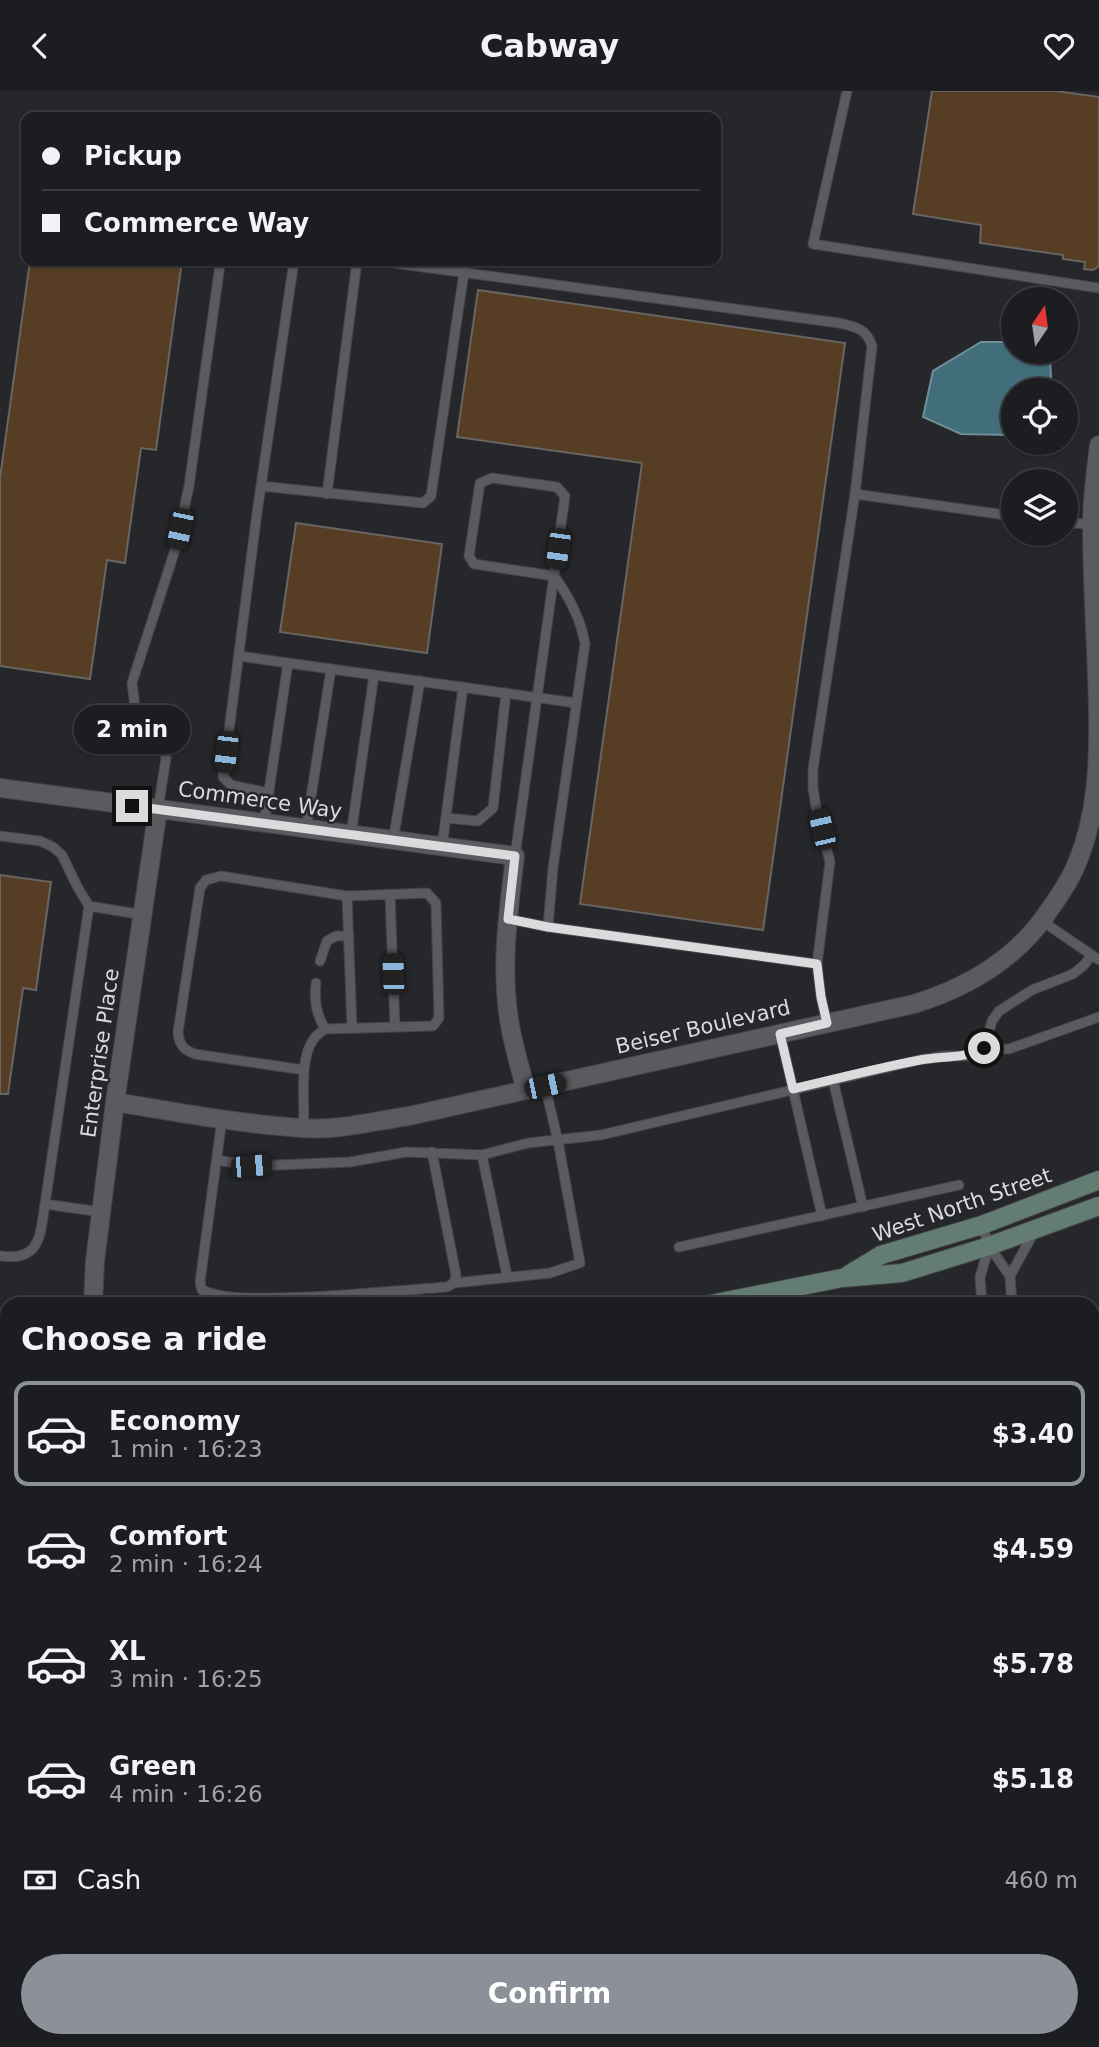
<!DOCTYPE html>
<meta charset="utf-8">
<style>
body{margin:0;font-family:"DejaVu Sans",sans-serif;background:#252629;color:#f1f3f6;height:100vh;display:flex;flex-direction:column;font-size:26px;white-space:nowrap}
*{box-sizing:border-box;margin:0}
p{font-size:23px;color:#a0a2a5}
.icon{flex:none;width:38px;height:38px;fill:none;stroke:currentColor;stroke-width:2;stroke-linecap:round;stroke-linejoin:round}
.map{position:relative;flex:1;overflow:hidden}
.details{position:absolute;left:0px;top:1206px;width:1099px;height:751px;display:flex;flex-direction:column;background:#1c1d20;border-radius:21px 21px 0 0;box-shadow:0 2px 5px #0004,0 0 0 2px #3a3b3e}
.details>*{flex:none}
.guide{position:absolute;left:21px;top:21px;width:700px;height:154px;border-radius:14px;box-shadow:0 2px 5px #0004,0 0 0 2px #3a3b3e;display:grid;align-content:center;height:154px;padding:0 21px;background:#1c1d20}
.needle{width:46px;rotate:13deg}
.controls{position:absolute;left:1001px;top:196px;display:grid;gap:14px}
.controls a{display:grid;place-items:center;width:77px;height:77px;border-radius:50%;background:#1c1d20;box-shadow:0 2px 5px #0004,0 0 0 2px #3a3b3e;font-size:35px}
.end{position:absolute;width:32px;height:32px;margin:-16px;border:9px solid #dadbdd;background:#111;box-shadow:0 0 0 4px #111}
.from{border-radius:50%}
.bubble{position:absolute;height:49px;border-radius:24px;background:#1c1d20;box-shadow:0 2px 5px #0004,0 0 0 2px #3a3b3e;font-size:23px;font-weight:700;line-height:49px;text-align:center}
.car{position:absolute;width:21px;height:42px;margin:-21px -10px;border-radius:9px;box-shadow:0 0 5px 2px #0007;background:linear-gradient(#222 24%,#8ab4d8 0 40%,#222 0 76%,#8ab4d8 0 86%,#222 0)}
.guide b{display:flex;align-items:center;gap:24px;height:66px;font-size:26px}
.guide b+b{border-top:2px solid #3a3b3e}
.guide i{width:18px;height:18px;background:#f1f3f6}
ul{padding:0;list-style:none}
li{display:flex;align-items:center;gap:21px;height:105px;margin:0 14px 10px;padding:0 7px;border:4px solid transparent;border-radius:14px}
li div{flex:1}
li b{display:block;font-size:26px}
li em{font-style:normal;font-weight:700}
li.active{border-color:#8c9099}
li>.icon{width:63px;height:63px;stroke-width:1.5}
h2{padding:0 21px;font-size:32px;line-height:84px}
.pay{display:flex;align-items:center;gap:18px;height:77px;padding:0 21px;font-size:26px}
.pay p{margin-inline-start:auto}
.primary-button{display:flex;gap:14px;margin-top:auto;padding:14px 21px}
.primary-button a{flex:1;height:80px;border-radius:42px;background:#8c9099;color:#fff;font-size:28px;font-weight:700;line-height:80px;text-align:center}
header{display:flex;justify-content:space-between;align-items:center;height:91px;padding:0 21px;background:#1c1d20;font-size:32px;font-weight:700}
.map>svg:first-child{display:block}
.water{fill:#416e7a;stroke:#6f8f98;stroke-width:2}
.building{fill:#573d24;stroke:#686562;stroke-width:2}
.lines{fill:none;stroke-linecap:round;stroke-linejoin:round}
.service-casing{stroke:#444548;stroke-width:11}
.minor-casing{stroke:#444548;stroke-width:20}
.secondary-casing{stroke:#444548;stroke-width:20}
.path{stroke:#6a6b6f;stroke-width:2.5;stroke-dasharray:5 3.5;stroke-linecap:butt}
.service{stroke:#5a5b5f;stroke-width:9}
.minor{stroke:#5a5b5f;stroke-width:18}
.secondary{stroke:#637d73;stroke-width:18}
.route{stroke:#dadbdd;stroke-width:9}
.labels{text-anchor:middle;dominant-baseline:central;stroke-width:5;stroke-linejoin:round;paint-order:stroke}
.street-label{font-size:21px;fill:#dadbdd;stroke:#26272b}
</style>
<header><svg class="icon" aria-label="back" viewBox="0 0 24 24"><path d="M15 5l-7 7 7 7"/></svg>Cabway<svg class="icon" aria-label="heart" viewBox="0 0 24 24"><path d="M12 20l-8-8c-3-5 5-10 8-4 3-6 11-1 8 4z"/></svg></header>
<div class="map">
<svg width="1099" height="1956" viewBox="0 0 1099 1956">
<rect width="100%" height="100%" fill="#26272b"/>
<path class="water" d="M981,251h32v10h33l4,2 1,25 -3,11h-35v43l-3,2 -49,-1 -38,-17 10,-46z"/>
<g class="building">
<path d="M932,0h124l43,6v169l-6,4 -9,-1 1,-7 -22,-3v-4l-83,-12 1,-18 -68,-11z"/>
<path d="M30,170h152l-26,189 -15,-2 -16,115 -18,-3 -17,119 -90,-13v-188z"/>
<path d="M478,199l367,53 -82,587 -183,-26 62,-441 -185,-26z"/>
<path d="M296,432l146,21 -15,109 -147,-21z"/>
<path d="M0,784l51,7 -15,108 -13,-2 -15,106h-8z"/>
</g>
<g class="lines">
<defs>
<g id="service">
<path d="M847,0l-34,153 286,44"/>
<path d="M378,170l461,62c17,4 28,6 33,23l-17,148 -42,275v19l3,19 14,55 -13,102 -269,-37 5,-59 32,-224c-4,-24 -17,-49 -31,-68l-80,-12 -5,-8 11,-73 12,-5 65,9 8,9c-17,120 -34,240 -50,360"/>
<path d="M261,395l162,17 8,-7 33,-224"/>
<path d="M327,403l30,-233"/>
<path d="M855,403l158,22"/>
<path d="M1066,432l26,1"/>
<path d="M239,565l49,7"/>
<path d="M269,702l-38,-8 -8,-8 34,-264 37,-252"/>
<path d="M158,718l8,-51 -2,-9 -3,-8 -21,-23 -5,-11 -3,-24 43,-133 14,-64 31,-221 5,-4"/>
<path d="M446,727l32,3 15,-13 13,-115"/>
<path d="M264,733l24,-161 288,40"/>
<path d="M306,738l25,-160"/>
<path d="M351,744l23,-160"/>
<path d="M0,745l40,5 13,6 9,8 16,33 11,18"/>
<path d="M393,750l27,-160"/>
<path d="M442,756l21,-160"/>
<path d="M390,804l5,132"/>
<path d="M347,805l5,132"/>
<path d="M508,828l40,8"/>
<path d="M1042,830l57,39"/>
<path d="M320,870l7,-20 9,-5h13"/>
<path d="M817,873l4,33 6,26"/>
<path d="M316,892c-2,18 0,30 9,46"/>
<path d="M780,942l42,183"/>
<path d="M984,957l8,-27 7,-10 33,-21 41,-16 11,-9 8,-10"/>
<path d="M833,989l30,127"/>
<path d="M222,1028l-22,163 2,8c21,9 47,8 70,8 58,0 117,-7 175,-11l7,-4 2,-8 -24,-123"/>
<path d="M303,1037c3,-25 -5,-66 10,-88 2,-4 8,-8 12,-11l108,-3 6,-8 -3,-115 -9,-10 -80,3 -126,-20 -15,4 -6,8 -22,144c1,12 5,18 17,22l109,16"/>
<path d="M482,1064l25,121"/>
<path d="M217,1069l34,6 99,-4 56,-10 76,3 46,-12 73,-8 318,-75 25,-4h24l16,-8 25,1 90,-32"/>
<path d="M101,1121l-56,-8 44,-298 55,9"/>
<path d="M982,1134l7,21 21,30 2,28"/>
<path d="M679,1156l280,-62"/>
<path d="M0,1165c41,6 40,-21 45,-52"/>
<path d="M1010,1185l24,-44"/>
<path d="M454,1192l96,-10 30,-10 -22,-122 -13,-55"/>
<path d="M982,1213l-2,-27 9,-30"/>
<path d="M0,1344l7,95"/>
<path d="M1092,1489l7,37"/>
<path d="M1092,1644h7"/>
<path d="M43,1950l1,6"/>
<path d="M132,1950v6"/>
</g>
<g id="minor">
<path d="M0,697l515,68c-6,52 -14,104 -7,156 3,27 11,52 18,78"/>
<path d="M115,1011c62,10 125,22 187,26 35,3 72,-7 107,-12l505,-112c55,-17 104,-46 136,-95 10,-14 21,-30 27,-46 20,-47 22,-102 21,-152 -1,-62 -6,-124 -6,-186 0,-27 4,-54 7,-80"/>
<path d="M93,1213l2,-43 20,-159 43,-293"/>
</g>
<g id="secondary">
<path d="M848,1184l33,-20 101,-30 117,-45"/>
<path d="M711,1213l131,-26 60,-5 87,-27 110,-40"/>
<path d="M0,1273h7"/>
</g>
</defs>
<use href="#service" class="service-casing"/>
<use href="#minor" class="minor-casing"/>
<use href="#secondary" class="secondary-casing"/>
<path class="path" d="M0,1294h7"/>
<use href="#service" class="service"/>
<use href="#minor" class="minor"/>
<use href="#secondary" class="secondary"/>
</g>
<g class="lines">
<path class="route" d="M132,715l383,50 -7,63 40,8 269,37 4,33 6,26 -47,11 13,55c42,-10 85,-21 127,-29 23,-4 44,-1 64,-12"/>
</g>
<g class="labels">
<g class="street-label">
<text transform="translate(260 709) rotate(8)">Commerce Way</text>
<text transform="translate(703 936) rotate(-13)">Beiser Boulevard</text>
<text transform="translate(100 962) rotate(-82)">Enterprise Place</text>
<text transform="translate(962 1114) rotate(-19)">West North Street</text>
</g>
</g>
</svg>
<div class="controls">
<a><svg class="needle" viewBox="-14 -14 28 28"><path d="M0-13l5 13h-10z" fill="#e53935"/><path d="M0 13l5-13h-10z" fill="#a0a2a5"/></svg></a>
<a><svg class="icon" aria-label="locate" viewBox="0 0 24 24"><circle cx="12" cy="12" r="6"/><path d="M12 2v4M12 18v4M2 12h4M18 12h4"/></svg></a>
<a><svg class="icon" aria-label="layers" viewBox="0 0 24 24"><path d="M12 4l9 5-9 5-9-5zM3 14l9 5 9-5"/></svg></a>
</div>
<i class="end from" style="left:984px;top:957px"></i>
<i class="end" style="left:132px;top:715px"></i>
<div class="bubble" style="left:74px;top:614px;width:116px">2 min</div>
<i class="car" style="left:180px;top:438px;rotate:192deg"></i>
<i class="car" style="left:558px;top:458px;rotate:188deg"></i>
<i class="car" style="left:226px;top:661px;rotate:187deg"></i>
<i class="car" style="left:822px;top:738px;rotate:347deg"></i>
<i class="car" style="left:393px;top:883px;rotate:358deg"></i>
<i class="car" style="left:545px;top:995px;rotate:78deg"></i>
<i class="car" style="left:251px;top:1075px;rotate:85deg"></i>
<div class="guide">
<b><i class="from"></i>Pickup</b>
<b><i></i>Commerce Way</b>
</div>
<section class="details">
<h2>Choose a ride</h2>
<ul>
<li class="active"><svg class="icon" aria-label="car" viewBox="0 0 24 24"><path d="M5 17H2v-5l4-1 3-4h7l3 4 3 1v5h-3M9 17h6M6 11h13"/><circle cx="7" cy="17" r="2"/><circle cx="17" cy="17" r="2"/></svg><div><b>Economy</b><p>1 min · 16:23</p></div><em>$3.40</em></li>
<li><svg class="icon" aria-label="car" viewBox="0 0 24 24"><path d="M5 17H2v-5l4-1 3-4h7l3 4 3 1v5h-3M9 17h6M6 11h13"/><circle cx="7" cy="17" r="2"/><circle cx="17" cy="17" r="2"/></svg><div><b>Comfort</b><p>2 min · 16:24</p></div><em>$4.59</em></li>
<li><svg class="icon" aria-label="car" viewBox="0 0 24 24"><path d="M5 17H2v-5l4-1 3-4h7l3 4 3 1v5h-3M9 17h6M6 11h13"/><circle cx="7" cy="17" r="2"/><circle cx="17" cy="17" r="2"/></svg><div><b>XL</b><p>3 min · 16:25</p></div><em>$5.78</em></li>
<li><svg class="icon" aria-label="car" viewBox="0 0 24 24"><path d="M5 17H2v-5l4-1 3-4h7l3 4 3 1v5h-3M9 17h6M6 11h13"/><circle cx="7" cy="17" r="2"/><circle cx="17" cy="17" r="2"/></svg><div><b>Green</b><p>4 min · 16:26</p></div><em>$5.18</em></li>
</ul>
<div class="pay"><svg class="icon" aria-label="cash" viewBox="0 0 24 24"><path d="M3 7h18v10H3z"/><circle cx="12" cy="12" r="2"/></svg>Cash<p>460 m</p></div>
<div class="primary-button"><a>Confirm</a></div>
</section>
</div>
